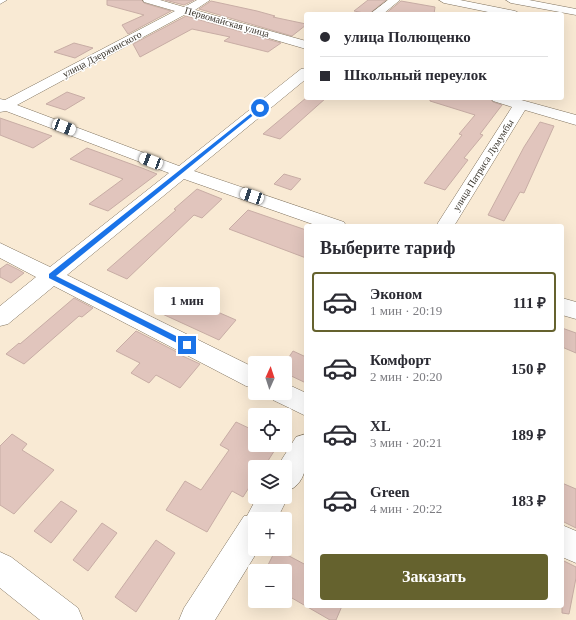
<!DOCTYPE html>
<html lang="ru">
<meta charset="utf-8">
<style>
body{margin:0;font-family:"Times New Roman",serif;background:#f2f2f3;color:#2b2b33;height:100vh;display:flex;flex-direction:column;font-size:15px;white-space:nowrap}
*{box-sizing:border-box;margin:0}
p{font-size:13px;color:#7c7c81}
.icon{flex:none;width:22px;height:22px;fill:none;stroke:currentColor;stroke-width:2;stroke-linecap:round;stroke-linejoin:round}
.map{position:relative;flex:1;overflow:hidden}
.drawer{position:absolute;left:304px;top:224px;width:260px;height:384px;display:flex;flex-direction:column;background:#fff;border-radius:4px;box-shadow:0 4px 16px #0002}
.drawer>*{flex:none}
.banner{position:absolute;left:304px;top:12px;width:260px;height:88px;border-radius:4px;box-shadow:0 4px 16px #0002;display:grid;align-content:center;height:88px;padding:0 16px;background:#fff}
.needle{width:26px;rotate:3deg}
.controls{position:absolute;left:248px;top:356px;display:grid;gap:8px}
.controls a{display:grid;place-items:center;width:44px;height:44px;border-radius:4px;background:#fff;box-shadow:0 4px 16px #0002;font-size:20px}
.end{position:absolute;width:18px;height:18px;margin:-9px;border:5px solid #1a73e8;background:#fff;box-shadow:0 0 0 2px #fff}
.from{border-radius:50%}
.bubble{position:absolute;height:28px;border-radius:4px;background:#fff;box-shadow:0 4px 16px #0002;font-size:13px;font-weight:800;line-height:28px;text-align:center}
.car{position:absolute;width:12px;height:24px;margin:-12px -6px;border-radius:5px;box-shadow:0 0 3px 1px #0007;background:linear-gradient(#fff 24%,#345 0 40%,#fff 0 76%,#345 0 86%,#fff 0)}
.banner b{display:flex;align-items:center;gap:14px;height:38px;font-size:15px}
.banner b+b{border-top:1px solid #e1e1e2}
.banner i{width:10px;height:10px;background:#2b2b33}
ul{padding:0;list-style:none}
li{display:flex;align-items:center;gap:12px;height:60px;margin:0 8px 6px;padding:0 8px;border:2px solid transparent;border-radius:4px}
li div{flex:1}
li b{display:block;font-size:15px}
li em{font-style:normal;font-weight:800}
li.selected{border-color:#65622e}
li>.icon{width:36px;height:36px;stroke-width:1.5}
h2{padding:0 16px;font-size:18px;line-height:48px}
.button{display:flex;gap:8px;margin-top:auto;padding:8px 16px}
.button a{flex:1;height:46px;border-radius:4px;background:#65622e;color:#fff;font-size:16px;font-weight:800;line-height:46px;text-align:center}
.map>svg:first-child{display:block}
.building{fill:#e1c5bd;stroke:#c8ada5}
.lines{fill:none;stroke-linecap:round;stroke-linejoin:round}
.minor-casing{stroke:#80735f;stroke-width:1}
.major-casing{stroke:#80735f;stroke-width:1}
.minor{fill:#fff;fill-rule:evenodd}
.major{fill:#fff;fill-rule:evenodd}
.route{fill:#1a73e8}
.labels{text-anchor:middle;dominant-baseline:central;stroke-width:3;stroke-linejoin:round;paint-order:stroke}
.far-street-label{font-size:10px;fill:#363128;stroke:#fff}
</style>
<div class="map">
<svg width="576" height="620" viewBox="0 0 576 620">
<rect width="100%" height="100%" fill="#f9ead4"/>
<g class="building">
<path d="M107,0h35l2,3 27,8 -43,23 -6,-9 22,-10 -37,-10z"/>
<path d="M165,0h29l-10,5z"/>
<path d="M368,0h18l-17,14 -15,-3z"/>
<path d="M211,1l46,10 18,5 -2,1 33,7v1l-14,11 -93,-27z"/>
<path d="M401,1l34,6 -1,7h-49z"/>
<path d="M186,16l95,27 -13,9 -44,-11 6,-4 -38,-8 -52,28 -7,-13z"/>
<path d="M74,43l19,5 -18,10 -21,-6z"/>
<path d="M67,92l18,6 -20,12 -19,-6z"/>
<path d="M306,98h20l-46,41 -17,-5z"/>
<path d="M430,98h60l3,4 9,3 -22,29 3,1 -19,23 4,2 -23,30 -21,-7 38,-48 -3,-1 16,-19 -45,-14z"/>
<path d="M0,118l52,18 -19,12 -33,-13z"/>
<path d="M540,122l14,4 -30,67 -4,-1 -16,29 -16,-6 36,-68z"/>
<path d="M87,148l55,20 15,6 -49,37 -19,-7 34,-25 -53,-20z"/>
<path d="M284,174l17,5 -10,11 -17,-6z"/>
<path d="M197,189l25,10 -20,19 -8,-3 -67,64 -20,-9 69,-60 -2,-1z"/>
<path d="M248,210l58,20v28l-77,-29z"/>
<path d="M7,264l12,6 5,3 -13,10 -11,-6v-8z"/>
<path d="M175,294l21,10 1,-1 39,17 -17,20 -61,-28z"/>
<path d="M74,298l19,10 -11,9 -3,-1 -55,48 -18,-10 13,-11 1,1z"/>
<path d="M562,328l14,5v20l-14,-6z"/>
<path d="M136,331l41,21 -1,1 24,11 -20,24 -24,-13 -7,8 -18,-10 9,-10 -24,-12z"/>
<path d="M293,351l13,6v26l-21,-10v-10z"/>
<path d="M236,422l19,9v14h23l-14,22h-9v11l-12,19 -11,-6 -25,41 -41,-22 19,-29 16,9 28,-40 -9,-5z"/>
<path d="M12,434l15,10 -5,6 32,20 -40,44 -14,-9v-59z"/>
<path d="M562,483l14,6v39l-14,-7z"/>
<path d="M61,501l16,10 -26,32 -17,-12z"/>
<path d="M102,523l15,10 -29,38 -15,-11z"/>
<path d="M156,540l19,13 -39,59 -21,-15z"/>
<path d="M276,549l30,16v41h36l-6,14h-6l-45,-26v-23h-20z"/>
<path d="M562,560l14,7v11l-7,36 -7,-1z"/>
</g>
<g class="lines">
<defs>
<g id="minor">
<path d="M0,0h7l-7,4z"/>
<path d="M143,0h17l24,7 13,-7h13l-15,10 111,31v8l-120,-35 -169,91 162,61 122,-97 5,-1v11l-112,92 150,51 2,4h-28l-134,-47 -117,96 188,93v21l-9,-3 -192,-100 -46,38 -8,2v-20l36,-29 -36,-19v-15l50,24 119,-94 -163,-62 -6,1v-13l5,1 170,-89 -31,-9z"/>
<path d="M388,0h12l-17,14h-13z"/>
<path d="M491,98h23l62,17v10l-51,-15 -71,116h-18l76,-119 -19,-6z"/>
<path d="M562,298l14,4v17l-14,-4z"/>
<path d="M285,383l21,10v23l-33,-16 -4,-7h16z"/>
<path d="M306,434c0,22 5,48 -20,58l2,5 -11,22h-22v30h4l-44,71h-36l5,-12 60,-92h3l10,-19h28v-30h-8l19,-30z"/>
<path d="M562,525l14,6v32l-14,-6z"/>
<path d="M0,552l11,5 67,51 5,12h-43l-40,-32z"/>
</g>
<g id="major">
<path d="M439,0h21l55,11 6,3h-23l-54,-11z"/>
<path d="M506,0h23l47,9v6l-65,-12z"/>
</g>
</defs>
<use href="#minor" class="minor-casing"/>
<use href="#major" class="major-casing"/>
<use href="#minor" class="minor"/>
<use href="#major" class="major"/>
</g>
<path class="route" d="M259,107l3,1 -206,168 134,67v4h-5l-136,-69v-4z"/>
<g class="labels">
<g class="far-street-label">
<text transform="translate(227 22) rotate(16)">Первомайская улица</text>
<text transform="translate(102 54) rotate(-28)">улица Дзержинского</text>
<text transform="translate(483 165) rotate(-58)">улица Патриса Лумумбы</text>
</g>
</g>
</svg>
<div class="controls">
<a><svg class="needle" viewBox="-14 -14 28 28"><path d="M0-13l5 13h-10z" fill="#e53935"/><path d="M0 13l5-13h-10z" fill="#7c7c81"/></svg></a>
<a><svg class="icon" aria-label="locate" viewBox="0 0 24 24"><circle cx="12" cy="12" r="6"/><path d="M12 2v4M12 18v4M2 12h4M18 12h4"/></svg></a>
<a><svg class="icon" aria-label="layers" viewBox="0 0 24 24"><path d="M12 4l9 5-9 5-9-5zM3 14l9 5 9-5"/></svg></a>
<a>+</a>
<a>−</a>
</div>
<i class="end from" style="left:260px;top:108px"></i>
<i class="end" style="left:187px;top:345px"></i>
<div class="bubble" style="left:154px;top:287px;width:66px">1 мин</div>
<i class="car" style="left:64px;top:127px;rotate:111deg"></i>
<i class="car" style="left:151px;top:161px;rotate:291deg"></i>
<i class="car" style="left:252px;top:196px;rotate:289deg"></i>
<div class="banner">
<b><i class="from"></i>улица Полющенко</b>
<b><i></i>Школьный переулок</b>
</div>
<section class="drawer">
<h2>Выберите тариф</h2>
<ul>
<li class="selected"><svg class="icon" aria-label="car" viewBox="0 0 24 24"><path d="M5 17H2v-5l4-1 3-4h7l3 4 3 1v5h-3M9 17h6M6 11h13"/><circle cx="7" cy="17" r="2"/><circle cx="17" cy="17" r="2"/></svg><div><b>Эконом</b><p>1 мин · 20:19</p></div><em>111 ₽</em></li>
<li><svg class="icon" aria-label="car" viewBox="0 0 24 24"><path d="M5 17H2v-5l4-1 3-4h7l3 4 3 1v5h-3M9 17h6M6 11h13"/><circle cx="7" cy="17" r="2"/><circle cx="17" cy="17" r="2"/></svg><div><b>Комфорт</b><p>2 мин · 20:20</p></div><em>150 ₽</em></li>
<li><svg class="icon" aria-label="car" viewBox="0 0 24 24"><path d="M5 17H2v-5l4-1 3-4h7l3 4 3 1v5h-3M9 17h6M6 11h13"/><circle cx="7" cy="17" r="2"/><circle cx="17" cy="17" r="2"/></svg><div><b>XL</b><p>3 мин · 20:21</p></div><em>189 ₽</em></li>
<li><svg class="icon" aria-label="car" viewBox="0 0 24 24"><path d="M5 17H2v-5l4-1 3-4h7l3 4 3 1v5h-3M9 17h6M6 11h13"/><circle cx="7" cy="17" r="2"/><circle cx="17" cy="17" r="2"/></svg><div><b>Green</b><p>4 мин · 20:22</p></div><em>183 ₽</em></li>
</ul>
<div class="button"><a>Заказать</a></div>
</section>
</div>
